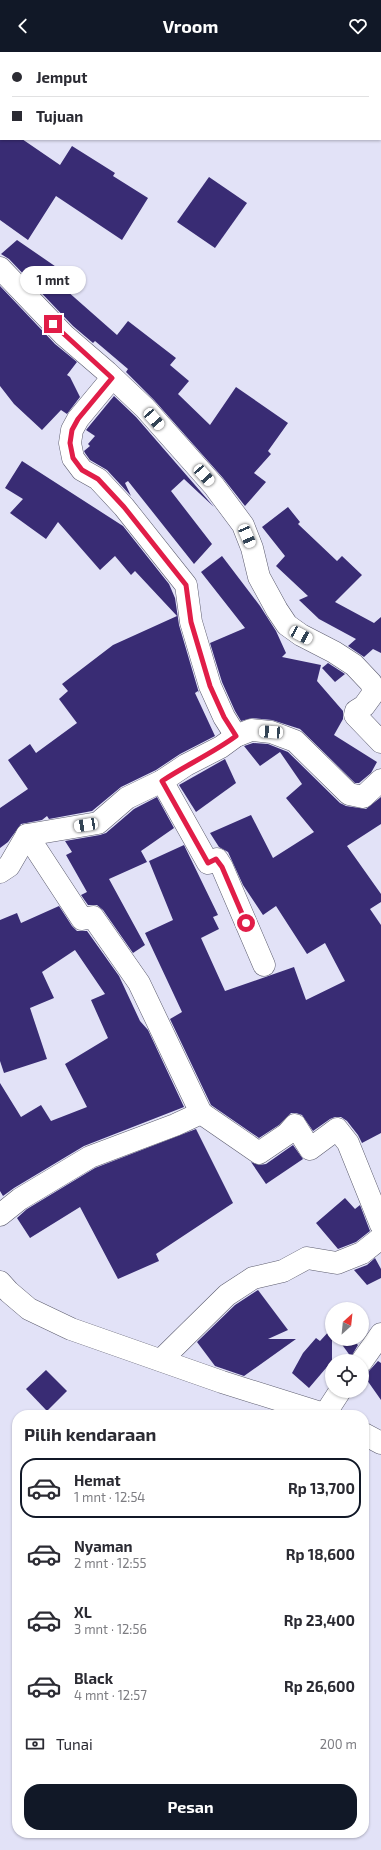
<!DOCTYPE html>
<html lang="id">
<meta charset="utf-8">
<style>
body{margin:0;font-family:"Exo 2",sans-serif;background:#f2f2f3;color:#2b2b33;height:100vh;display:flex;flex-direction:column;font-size:15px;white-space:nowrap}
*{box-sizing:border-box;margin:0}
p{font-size:13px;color:#7c7c81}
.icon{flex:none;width:22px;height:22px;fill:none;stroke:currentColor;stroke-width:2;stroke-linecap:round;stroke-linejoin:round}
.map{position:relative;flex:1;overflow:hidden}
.details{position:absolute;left:12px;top:1358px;width:357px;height:428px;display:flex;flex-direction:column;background:#fff;border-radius:16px;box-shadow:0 1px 3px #0004}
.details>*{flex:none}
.top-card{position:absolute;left:0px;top:0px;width:381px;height:88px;box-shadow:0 1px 3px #0004;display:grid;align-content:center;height:88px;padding:0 12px;background:#fff}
.needle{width:26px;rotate:27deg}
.tools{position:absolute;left:325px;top:1250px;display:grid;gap:8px}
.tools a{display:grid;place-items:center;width:44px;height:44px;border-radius:50%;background:#fff;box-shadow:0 1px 3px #0004;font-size:20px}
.end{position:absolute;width:18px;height:18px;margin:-9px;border:5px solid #e11d48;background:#fff;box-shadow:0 0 0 2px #fff}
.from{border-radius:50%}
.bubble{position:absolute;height:28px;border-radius:14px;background:#fff;box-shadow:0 1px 3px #0004;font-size:13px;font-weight:700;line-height:28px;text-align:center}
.car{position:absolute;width:12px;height:24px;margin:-12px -6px;border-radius:5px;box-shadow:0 0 3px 1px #0007;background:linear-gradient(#fff 24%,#345 0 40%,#fff 0 76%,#345 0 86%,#fff 0)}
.top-card b{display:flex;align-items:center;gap:14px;height:38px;font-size:15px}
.top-card b+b{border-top:1px solid #e1e1e2}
.top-card i{width:10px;height:10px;background:#2b2b33}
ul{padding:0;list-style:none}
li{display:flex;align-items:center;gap:12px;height:60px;margin:0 8px 6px;padding:0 4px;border:2px solid transparent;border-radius:16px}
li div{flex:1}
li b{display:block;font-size:15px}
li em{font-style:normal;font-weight:700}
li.selected{border-color:#111827}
li>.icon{width:36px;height:36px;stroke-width:1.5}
h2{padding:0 12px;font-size:18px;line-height:48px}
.pay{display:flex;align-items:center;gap:10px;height:44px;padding:0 12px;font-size:15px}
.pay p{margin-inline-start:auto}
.action{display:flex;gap:8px;margin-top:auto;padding:8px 12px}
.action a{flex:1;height:46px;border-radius:16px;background:#111827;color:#fff;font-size:16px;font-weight:700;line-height:46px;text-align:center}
header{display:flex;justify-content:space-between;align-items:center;height:52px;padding:0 12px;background:#111827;color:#fff;font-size:18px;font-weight:700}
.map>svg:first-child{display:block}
.building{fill:#392c74}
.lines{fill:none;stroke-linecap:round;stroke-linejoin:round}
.minor-casing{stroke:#5c5c6e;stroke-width:23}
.minor{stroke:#fff;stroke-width:22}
.route{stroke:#e11d48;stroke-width:5}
</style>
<header><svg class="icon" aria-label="back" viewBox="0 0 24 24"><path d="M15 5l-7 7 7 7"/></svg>Vroom<svg class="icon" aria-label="heart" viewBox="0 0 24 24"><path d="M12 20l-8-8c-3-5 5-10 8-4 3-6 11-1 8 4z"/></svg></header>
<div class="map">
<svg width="381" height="1798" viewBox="0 0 381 1798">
<rect width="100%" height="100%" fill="#e2e2f7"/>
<g class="building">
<path d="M0,87h22l38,26 12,-19 43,27 -2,3 35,22 -26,42 -66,-44 -28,44 -28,-20z"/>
<path d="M209,125l38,26 -32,45 -38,-26z"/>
<path d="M17,188l48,33 -7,10 59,52 11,-14 48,37 -6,7 19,16 -11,13 32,31 26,-38 52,36 -20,28 3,3 -17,19 12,9 -21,24 -22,-28 -69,-78 -28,-28 2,-3 -33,-28 -2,2 -20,-17 -64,-67 -8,-5z"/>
<path d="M0,234l55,58 22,18 -10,13 3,2 10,20 -13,17 -6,-4 -19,20 -28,-26 -14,-18z"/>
<path d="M114,344l22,21 78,90 -30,-28 -13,12 41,53 -18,20 -66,-83 -3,2 6,13 -24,-26 -17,-10 -5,-7 -1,-2 6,-5 -2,-2 7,-8 -9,-6z"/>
<path d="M22,409l101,65 46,58 6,14 4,27 20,68 -1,-2 -3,2 20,43 -35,18 -24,16 -35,17 -29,24 -43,8 -2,-3 -5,4 -21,4 -13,18 -8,6v-40l28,-19 -20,-29 22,-16 6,9 41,-30 -18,-24 9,-8 -6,-7 51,-39 64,-29 -42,-45 -4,4 -16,-19 -15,14 -42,-48 -12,17 -36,-26 13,-14 -18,-11z"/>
<path d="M288,455l12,15 -2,2 39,37 5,-5 20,19 -27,27 39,21 7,-6v36l-8,-4 -9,8 -16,-11 8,-7 -37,-20 -20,-19 9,-4 -32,-30 9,-10 -23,-29z"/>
<path d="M222,504l38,50 16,25 10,22 -4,4 39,8 -4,16 26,30v8l-9,16 43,27 -6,11 -12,10h-4l-55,-54 -28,-9 -20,-2 -11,3 -6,-10 -13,-29 -12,-39 35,-15 -44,-56z"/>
<path d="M328,611l17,11 -10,8 -13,-14z"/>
<path d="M253,691l15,1 20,8 52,51 6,3 20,3 15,-12v27l-34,22 34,48v8l-11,7 11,16v208l-19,10 -4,-8 -11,-14 -6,-4h-6l-5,2 -17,12 -11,-16 -6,-2h-5l-12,12 -20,13 -48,-33 -41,-86 12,-7 -37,-79 28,-13 -24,-59 35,-16 34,70 -5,2 6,12 -18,9 24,53 69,-24 12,33 39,-19 -20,-38 -18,11 -31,-48 -13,9 -20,-30 -15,-33 -9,-5 -9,-14 41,-18 22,43 41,-26 -28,-34 16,-14 -22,-32 -20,14 -16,-20z"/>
<path d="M225,707l11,24 -40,29 -17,-27z"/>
<path d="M157,745l17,31 -33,23 6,11 -38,17 36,66 -12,8 -30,-43 -6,-5h-9l-7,-10 6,-3 -21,-37 6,-3 -7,-11 35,-6 6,-2 28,-24z"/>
<path d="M59,854l13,20 5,5h10l32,45 21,45 8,9 36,77 -100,39 -70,42 -11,8 -3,-5v-108l21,34 20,-12 10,16 36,-14 -22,-43 43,-26 -17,-38 14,-6 -30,-44 -33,22 12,26 -24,10 17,51 -43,14 -4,-12v-141l17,-7 4,10z"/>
<path d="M196,1077l37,74 -77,51 3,7 -41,18 -38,-72 -50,31 -13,-20 10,-9 68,-41z"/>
<path d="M293,1093l10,14 -37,25 -15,-22 8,3 7,-1z"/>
<path d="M345,1146l10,11 5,-4 10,26 -14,11 -18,7 -22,-26z"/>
<path d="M375,1206l6,11v9l-14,7 -13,-15 13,-5z"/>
<path d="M258,1238l30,40 -20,9h28l-52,37 -29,-10 -18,-24 38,-37z"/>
<path d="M332,1276v33l-23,27 -17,-15 11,-20 13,-15 4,3z"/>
<path d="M338,1287h13l7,6 -7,12z"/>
<path d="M378,1309l3,2v37l-19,-27 6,-1z"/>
<path d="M46,1318l21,21 -20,20 -21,-22z"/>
</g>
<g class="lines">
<defs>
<g id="minor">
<path d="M0,5l1,-1"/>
<path d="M0,216l64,67 43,37 38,36 69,78 29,39 9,23 7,29 18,33 10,15 14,10 33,17 20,13 17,18 2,6 -1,6 -8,11 -8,5 -1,4 26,27"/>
<path d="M112,326l-34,41 -6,11 -2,13 3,15 9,12 16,9 26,28 62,78 5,37 19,64 14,31 12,19"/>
<path d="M162,729l46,82 9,-4 5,8 42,98"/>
<path d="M27,783l55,84 11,-2 46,66 62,130"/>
<path d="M0,820l9,-6 18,-31 71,-12 29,-25 35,-17 24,-16 35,-18 15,-11 15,-6 20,2 24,9 54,53 14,3 18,-17"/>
<path d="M0,1163l20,-16 70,-42 85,-32 26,-12 58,40 28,-19 8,-9 15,24 27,-20 11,14 33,82"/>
<path d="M0,1230l9,10 20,17 42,20 151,53 105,33"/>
<path d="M161,1308l66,-65 26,-17 30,-7 24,-13 30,5 25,-10 19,-15"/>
<path d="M362,1309l19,-27"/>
<path d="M325,1362l15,-23"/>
<path d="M364,1382l17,9"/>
</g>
</defs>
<use href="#minor" class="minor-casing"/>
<use href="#minor" class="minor"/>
</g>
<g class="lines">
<path class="route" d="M53,272l59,54 -34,41 -6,11 -2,13 3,15 9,12 16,9 26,28 62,78 5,37 19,64 14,31 12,19c-23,17 -50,29 -74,45l46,82 8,-4 6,8 24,56"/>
</g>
</svg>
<div class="tools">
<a><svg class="needle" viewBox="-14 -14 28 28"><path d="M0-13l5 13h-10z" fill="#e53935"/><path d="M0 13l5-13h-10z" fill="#7c7c81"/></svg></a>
<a><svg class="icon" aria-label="locate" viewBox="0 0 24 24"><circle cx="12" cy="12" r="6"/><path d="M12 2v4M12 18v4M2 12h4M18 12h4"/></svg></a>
</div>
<i class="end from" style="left:246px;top:871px"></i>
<i class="end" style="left:53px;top:272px"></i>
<div class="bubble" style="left:20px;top:214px;width:66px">1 mnt</div>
<i class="car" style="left:154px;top:367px;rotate:139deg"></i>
<i class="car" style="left:204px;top:423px;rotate:138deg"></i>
<i class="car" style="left:247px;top:484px;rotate:157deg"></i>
<i class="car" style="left:301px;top:583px;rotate:118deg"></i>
<i class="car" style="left:271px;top:680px;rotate:274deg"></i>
<i class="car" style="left:86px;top:773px;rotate:261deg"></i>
<div class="top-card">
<b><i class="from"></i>Jemput</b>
<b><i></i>Tujuan</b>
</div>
<section class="details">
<h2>Pilih kendaraan</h2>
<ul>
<li class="selected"><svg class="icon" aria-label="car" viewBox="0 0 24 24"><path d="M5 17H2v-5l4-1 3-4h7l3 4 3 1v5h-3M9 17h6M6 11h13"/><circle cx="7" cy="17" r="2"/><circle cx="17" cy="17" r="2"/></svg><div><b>Hemat</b><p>1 mnt · 12:54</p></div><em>Rp 13,700</em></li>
<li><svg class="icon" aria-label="car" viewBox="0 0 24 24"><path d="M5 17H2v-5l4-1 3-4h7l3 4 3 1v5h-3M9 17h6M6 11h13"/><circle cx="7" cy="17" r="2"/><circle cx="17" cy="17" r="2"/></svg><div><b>Nyaman</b><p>2 mnt · 12:55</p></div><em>Rp 18,600</em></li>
<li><svg class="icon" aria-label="car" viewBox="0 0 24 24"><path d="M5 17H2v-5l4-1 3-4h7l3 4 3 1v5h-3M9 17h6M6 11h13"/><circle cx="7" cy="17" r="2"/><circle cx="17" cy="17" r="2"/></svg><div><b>XL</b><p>3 mnt · 12:56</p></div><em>Rp 23,400</em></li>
<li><svg class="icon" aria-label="car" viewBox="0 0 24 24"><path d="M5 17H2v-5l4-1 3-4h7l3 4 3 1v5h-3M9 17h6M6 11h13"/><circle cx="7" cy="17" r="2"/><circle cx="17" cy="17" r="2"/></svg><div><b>Black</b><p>4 mnt · 12:57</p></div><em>Rp 26,600</em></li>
</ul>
<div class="pay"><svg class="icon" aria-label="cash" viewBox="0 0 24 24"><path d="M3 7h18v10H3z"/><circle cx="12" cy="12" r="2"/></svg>Tunai<p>200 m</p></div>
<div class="action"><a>Pesan</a></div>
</section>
</div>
